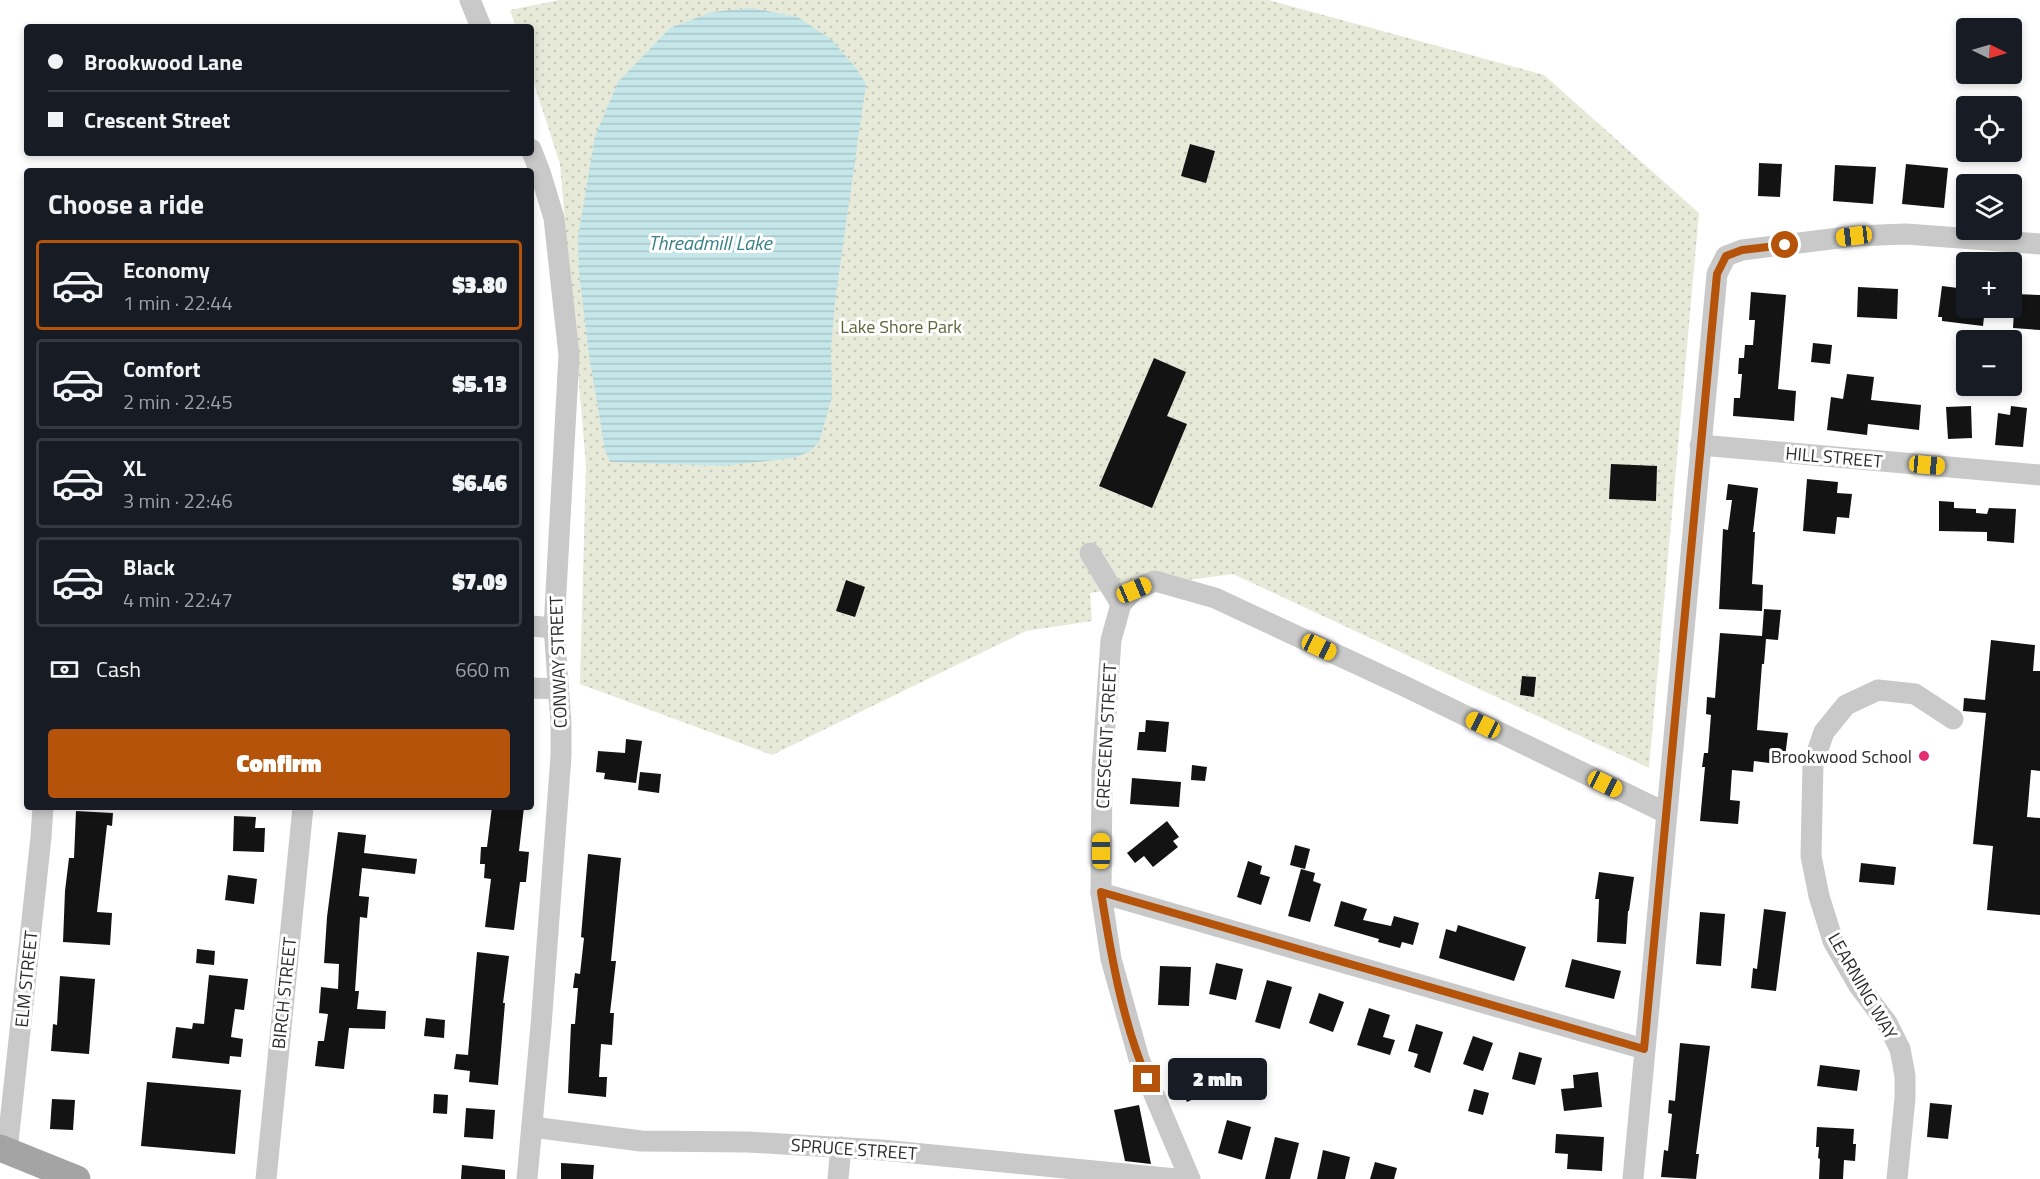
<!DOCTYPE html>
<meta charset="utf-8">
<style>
body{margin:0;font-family:"Titillium Web",sans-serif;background:#20242c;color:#f1f3f6;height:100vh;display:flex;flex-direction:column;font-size:22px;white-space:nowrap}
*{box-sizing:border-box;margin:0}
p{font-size:20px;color:#9ea1a6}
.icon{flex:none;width:33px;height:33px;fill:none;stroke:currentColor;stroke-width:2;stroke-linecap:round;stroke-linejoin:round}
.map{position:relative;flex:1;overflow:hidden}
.sheet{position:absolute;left:24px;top:168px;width:510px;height:642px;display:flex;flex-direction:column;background:#171b24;border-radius:6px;box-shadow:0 3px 9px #0003}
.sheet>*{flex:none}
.banner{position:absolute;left:24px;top:24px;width:510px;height:132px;border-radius:6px;box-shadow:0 3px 9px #0003;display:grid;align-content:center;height:132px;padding:0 24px;background:#171b24}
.needle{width:39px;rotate:95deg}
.tools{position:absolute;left:1956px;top:18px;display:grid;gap:12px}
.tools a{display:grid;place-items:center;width:66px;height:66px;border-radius:6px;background:#171b24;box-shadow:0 3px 9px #0003;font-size:30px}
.end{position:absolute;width:27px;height:27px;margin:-14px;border:8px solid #b45309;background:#fff;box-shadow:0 0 0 3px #fff}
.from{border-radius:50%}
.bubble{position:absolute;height:42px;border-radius:6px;background:#171b24;box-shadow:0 3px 9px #0003;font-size:20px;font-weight:800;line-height:42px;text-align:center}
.car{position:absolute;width:18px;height:36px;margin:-18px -9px;border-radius:8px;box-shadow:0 0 4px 2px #0007;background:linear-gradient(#f5c518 24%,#345 0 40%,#f5c518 0 76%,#345 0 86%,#f5c518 0)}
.banner b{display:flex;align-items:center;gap:21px;height:57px;font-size:22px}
.banner b+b{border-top:2px solid #363941}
.banner i{width:15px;height:15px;background:#f1f3f6}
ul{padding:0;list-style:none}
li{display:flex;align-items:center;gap:18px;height:90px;margin:0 12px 9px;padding:0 12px;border:3px solid #363941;border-radius:6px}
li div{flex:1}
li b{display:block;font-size:22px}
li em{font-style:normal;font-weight:800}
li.on{border-color:#b45309}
li>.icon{width:54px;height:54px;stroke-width:1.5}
h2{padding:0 24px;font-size:27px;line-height:72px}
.pay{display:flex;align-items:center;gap:15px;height:66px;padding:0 24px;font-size:22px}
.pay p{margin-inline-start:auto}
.cta{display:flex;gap:12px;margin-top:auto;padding:12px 24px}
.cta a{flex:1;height:69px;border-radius:6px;background:#b45309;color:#fff;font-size:24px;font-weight:800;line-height:69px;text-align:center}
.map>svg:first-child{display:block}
.park{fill:url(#park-dots)}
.water{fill:url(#water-rules)}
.building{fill:#131313}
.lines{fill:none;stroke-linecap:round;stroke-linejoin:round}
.minor{stroke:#c9c9c9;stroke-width:21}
.major{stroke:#a4a4a4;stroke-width:27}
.route{stroke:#b45309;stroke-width:8}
.poi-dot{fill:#e42e73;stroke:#fff;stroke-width:2}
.labels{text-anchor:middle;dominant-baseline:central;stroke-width:6;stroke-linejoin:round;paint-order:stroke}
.park-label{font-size:18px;fill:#5d673a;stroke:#fff}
.street-label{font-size:18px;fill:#2c2c2c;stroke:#fff}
.poi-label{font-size:18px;fill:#2c2c2c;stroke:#fff;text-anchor:end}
.water-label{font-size:20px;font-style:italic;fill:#398087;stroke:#fff}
</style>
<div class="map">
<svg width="2040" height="1179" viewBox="0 0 2040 1179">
<defs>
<pattern id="park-dots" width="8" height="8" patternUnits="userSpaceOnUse" patternTransform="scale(1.5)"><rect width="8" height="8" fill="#e7ead9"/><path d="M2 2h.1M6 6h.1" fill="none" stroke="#c6c9ba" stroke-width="1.8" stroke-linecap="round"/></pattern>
<pattern id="water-rules" width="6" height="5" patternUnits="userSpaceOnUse" patternTransform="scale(1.5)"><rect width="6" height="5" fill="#c5e7ea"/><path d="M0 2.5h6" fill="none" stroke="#a9c6c9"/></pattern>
</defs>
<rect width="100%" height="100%" fill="#fff"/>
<path class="park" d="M559,0h709l276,75 155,138 -50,555 -416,-194 -143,19 2,28 -66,10 -254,124 -192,-71 6,-219 -26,-301 -29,-90v-47h-15l-6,-17z"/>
<path class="water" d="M751,8l47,9 34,23 24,28 10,16 -31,217 -4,48 1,48 -13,45 -10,10 -16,6 -70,8 -113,-4 -5,-12 -16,-95 -10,-83 -1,-35 17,-101 23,-54 52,-54 42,-16z"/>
<g class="building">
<path d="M1190,144l25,7 -9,32 -25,-7z"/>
<path d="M1759,163l23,1 -2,33 -22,-1z"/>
<path d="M1906,164l42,4 -4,40 -42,-4z"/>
<path d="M1835,165l41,2 -3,37 -40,-3z"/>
<path d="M1942,286l24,3v19h19l-2,18 -41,-5v-4h-4z"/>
<path d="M1858,287l40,2 -1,30 -40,-2z"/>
<path d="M1751,292l35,3 -8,94 18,2 -2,30 -61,-5 1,-18h6l2,-24h-4l1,-16h5l1,-13h8l2,-25h-6z"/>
<path d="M2015,294l25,1v35l-27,-2z"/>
<path d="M1813,343l19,2 -2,19 -19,-2z"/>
<path d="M1154,358l32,14 -19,44 20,8 -35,84 -53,-22z"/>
<path d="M1847,374l27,3 -3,23 50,5 -2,25 -51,-6 -1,11 -40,-5 4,-33 12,2z"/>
<path d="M1971,406l1,32 -24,1 -2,-32z"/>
<path d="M2011,406l16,2 -4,39 -28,-2 3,-32 12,2z"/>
<path d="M1611,464l46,2 -1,35 -47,-2z"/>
<path d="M1807,479l31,3 -1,11 15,1 -3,24 -12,-1 -2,17 -32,-3z"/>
<path d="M1728,484l30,4 -5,44h2l-3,52 11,1 -1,26 -43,-2 4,-80 5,1 4,-30h-6z"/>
<path d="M1939,501l15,1v6l22,1v4l11,1 2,-6 27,1 -2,34 -27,-2v-9l-48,-1z"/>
<path d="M846,580l19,7 -10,30 -19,-6z"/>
<path d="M1764,609l17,1 -3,30 -12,-1 -2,25h-2l-5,66 31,3 -4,32 -30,-4 -1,11 -21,-2 -2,30 10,1 -2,23 -38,-3 5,-54h-3l2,-14h4l3,-38 -5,-1 1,-17 8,1 5,-65 42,3z"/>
<path d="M1991,640l44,5 -2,26h7v100l-9,-1 -4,47 13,1v97l-53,-5 6,-64 -20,-2 13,-131 -23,-2 1,-13 21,2z"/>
<path d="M1522,676l14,1 -2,20 -14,-2z"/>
<path d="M1146,720l23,2 -3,30 -29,-2 2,-18h6z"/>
<path d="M626,739l16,2 -6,42 -32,-4 1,-6 -9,-1 2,-21 27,2z"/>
<path d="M1192,765l15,2 -2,14 -14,-1z"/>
<path d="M640,772l21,2 -2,19 -21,-3z"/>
<path d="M1132,778l49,4 -2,25 -49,-3z"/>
<path d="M492,807h32l-5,44 10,1 -3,30h-6l-6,48 -29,-3 6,-48 -7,-1 1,-14h-5l1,-17h6z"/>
<path d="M76,811l37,2 -1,13 -5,-1 -10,87 15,1 -2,32 -47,-3 2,-51 4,-33h5z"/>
<path d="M234,816l22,1 -1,11h10l-1,24 -31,-1z"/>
<path d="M1167,821l12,16 -6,4 5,6 -25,20 -9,-11 -9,7 -8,-10z"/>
<path d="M338,832l28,3 -2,18 53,6 -2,15 -53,-6 -3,28 10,1 -2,21 -7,-1 -5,74h4l-2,18 29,2 -1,18 -36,-1 -5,41 -29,-3 3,-25h6l4,-27 -9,-1 2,-26 17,2 1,-25 -15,-1 3,-46z"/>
<path d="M1295,845l15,4 -5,20 -15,-4z"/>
<path d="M588,854l33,4 -10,103h5l-6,52h4l-2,32 -11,-1 -2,33h8l-1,20 -38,-4 3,-69h4l3,-36h-5l2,-15 5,1 4,-36 -3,-1z"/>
<path d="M1248,861l14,5 -2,8 10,3 -9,28 -24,-8z"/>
<path d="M1861,863l35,4 -2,18 -35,-3z"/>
<path d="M1301,869l14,4 -2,8 8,3 -11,38 -22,-6z"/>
<path d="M1599,872l35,5 -5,34h-1l-2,33 -29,-2 2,-43h-4z"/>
<path d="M228,875l29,4 -3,25 -29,-4z"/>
<path d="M1341,901l26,8 -4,11 28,6 3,-10 25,7 -6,22 -11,-3 -2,6 -22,-6 1,-3 -45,-13z"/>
<path d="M1764,909l22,3 -10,79 -25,-3 2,-20 4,1z"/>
<path d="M1700,912l25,2 -4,52 -25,-2z"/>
<path d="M1458,925l68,22 -12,34 -75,-23 7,-29 10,3z"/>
<path d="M197,949l18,2 -1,14 -18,-2z"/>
<path d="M477,952l32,4 -6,47h2l-7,82 -29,-3 1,-11 -16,-2 2,-15 12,1z"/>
<path d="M1572,959l49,12 -7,28 -49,-12z"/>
<path d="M1216,963l27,6 -7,31 -27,-6z"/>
<path d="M1160,966l31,1 -2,39 -31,-1z"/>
<path d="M209,975l39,4 -4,31 -9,-1 -4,28 12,2 -2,18 -11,-1 -1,8 -57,-6 4,-31 16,2 1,-6 11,1z"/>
<path d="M60,976l35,3 -6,75 -38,-3 2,-27 4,1z"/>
<path d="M1267,980l25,7 -12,42 -25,-7z"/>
<path d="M1319,993l25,9 -11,30 -24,-9z"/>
<path d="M1369,1008l21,7 -7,22 12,3 -5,15 -33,-10z"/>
<path d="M426,1018l19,2 -1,18 -20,-2z"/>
<path d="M1416,1024l27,8 -13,41 -16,-6 4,-13 -10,-3z"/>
<path d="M1473,1036l20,7 -10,28 -20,-7z"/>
<path d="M1680,1043l30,3 -14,108h3l-3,25 -35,-2 3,-27 4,1 4,-37 -4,-1 1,-13 6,1z"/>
<path d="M1519,1052l23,6 -7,27 -23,-6z"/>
<path d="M1211,1065l8,17 -1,6 -31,14 -4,-9 -5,3 -6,-12z"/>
<path d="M1820,1065l40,5 -3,21 -40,-5z"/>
<path d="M1598,1072l4,35 -38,4 -3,-22 13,-1 -1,-13z"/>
<path d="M147,1082l94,8 -6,64 -94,-8z"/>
<path d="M1474,1089l15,4 -6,22 -15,-4z"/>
<path d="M434,1094l14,1 -1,19 -14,-1z"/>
<path d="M52,1099l23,1 -2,30 -23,-1z"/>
<path d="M1930,1103l22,2 -4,34 -21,-2z"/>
<path d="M1139,1105l12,59 -26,-3 -11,-51z"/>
<path d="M466,1108l29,2 -2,29 -29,-2z"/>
<path d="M1227,1120l24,7 -9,33 -24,-7z"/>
<path d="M1817,1127l37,2 -1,15h3l-1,17 -11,-1 -1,19h-24l1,-20 -2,-1 1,-11h-3z"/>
<path d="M1556,1134l48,3 -2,34 -35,-2 1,-15 -13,-1z"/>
<path d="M1275,1137l24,6 -9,36h-25z"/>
<path d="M1323,1150l27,7 -5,22h-28z"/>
<path d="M1375,1162l22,6 -3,11h-24z"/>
<path d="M561,1163l33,2 -1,14h-32z"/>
<path d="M462,1165l43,5v9h-44z"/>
</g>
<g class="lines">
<g class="minor">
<path d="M470,0l11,27"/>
<path d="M1700,445l340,30"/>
<path d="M1090,553l31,51"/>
<path d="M531,626l23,2"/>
<path d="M531,688l27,1"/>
<path d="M1101,893l543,156"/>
<path d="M532,1127l109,14 107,1 134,8 294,29"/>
<path d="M7,1151l34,-314 2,-30"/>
<path d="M266,1179l37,-372"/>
<path d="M527,1179l14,-153 20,-270v-33l-7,-95 15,-273 -15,-137 -14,-46 -9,-23"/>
<path d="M838,1179l3,-32"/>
<path d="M1190,1179l-51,-120 -28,-100 -10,-66 1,-124 9,-129 10,-36 13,-14 21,-9 60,17 187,87 264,128"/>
<path d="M1633,1179l84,-905 9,-18 16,-6 113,-14 51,-2 134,10"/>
<path d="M1897,1179l8,-81v-22l-5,-27 -13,-26 -28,-37 -26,-45 -14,-45 -8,-40 2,-92 11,-32 22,-27 32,-15 37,4 38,25"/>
</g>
<path class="major" d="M0,1148l77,31"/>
</g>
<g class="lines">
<path class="route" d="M1147,1079c-25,-59 -36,-124 -46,-187l543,157 73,-775 9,-18 16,-6 43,-5"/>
</g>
<circle class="poi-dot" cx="1924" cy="756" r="6"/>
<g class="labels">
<g class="park-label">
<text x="901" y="326">Lake Shore Park</text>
</g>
<g class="street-label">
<text transform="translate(1834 457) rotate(5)">HILL STREET</text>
<text transform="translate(558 662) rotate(-92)">CONWAY STREET</text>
<text transform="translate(1106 736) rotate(-87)">CRESCENT STREET</text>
<text transform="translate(26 979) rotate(-84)">ELM STREET</text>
<text transform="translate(1863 986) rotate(60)">LEARNING WAY</text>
<text transform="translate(284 993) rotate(-84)">BIRCH STREET</text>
<text transform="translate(854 1149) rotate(4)">SPRUCE STREET</text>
</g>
<g class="poi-label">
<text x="1912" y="756">Brookwood School</text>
</g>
<g class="water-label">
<text x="710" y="242">Threadmill Lake</text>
</g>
</g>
</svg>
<div class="tools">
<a><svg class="needle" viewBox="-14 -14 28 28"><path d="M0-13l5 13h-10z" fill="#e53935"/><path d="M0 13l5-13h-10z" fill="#9ea1a6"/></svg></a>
<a><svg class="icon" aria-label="locate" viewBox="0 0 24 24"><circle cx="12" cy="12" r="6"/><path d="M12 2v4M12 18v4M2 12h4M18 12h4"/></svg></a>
<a><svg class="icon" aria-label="layers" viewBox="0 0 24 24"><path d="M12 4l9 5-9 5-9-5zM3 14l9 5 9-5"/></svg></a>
<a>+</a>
<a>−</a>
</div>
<i class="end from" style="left:1785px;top:245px"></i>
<i class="end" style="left:1147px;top:1079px"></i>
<div class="bubble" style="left:1168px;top:1058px;width:99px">2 min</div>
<i class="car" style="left:1854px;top:236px;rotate:263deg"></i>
<i class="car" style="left:1927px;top:465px;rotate:95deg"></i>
<i class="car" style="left:1134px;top:590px;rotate:67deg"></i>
<i class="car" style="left:1319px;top:647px;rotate:115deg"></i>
<i class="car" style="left:1483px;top:725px;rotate:296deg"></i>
<i class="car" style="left:1605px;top:784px;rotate:116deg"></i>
<i class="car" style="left:1101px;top:851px;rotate:0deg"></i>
<div class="banner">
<b><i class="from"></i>Brookwood Lane</b>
<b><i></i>Crescent Street</b>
</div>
<section class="sheet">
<h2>Choose a ride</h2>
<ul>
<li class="on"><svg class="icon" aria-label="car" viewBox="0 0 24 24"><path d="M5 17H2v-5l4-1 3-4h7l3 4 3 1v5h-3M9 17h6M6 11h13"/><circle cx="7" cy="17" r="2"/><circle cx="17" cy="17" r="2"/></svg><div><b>Economy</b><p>1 min · 22:44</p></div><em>$3.80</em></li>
<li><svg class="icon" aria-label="car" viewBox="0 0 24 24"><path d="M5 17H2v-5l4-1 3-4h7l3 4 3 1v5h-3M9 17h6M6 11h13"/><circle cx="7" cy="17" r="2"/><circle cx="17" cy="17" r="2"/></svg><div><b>Comfort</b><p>2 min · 22:45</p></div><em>$5.13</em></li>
<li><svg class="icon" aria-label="car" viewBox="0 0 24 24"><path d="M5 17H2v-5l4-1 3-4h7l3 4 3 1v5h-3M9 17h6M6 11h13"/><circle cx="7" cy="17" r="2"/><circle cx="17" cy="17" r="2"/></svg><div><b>XL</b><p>3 min · 22:46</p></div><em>$6.46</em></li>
<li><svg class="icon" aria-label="car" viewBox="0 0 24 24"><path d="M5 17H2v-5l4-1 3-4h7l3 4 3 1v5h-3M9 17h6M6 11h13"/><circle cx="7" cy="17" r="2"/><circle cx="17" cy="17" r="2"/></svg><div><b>Black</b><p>4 min · 22:47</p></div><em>$7.09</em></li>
</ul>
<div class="pay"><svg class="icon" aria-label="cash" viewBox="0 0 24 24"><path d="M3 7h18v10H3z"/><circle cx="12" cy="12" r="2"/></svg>Cash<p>660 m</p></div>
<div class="cta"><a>Confirm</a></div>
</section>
</div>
